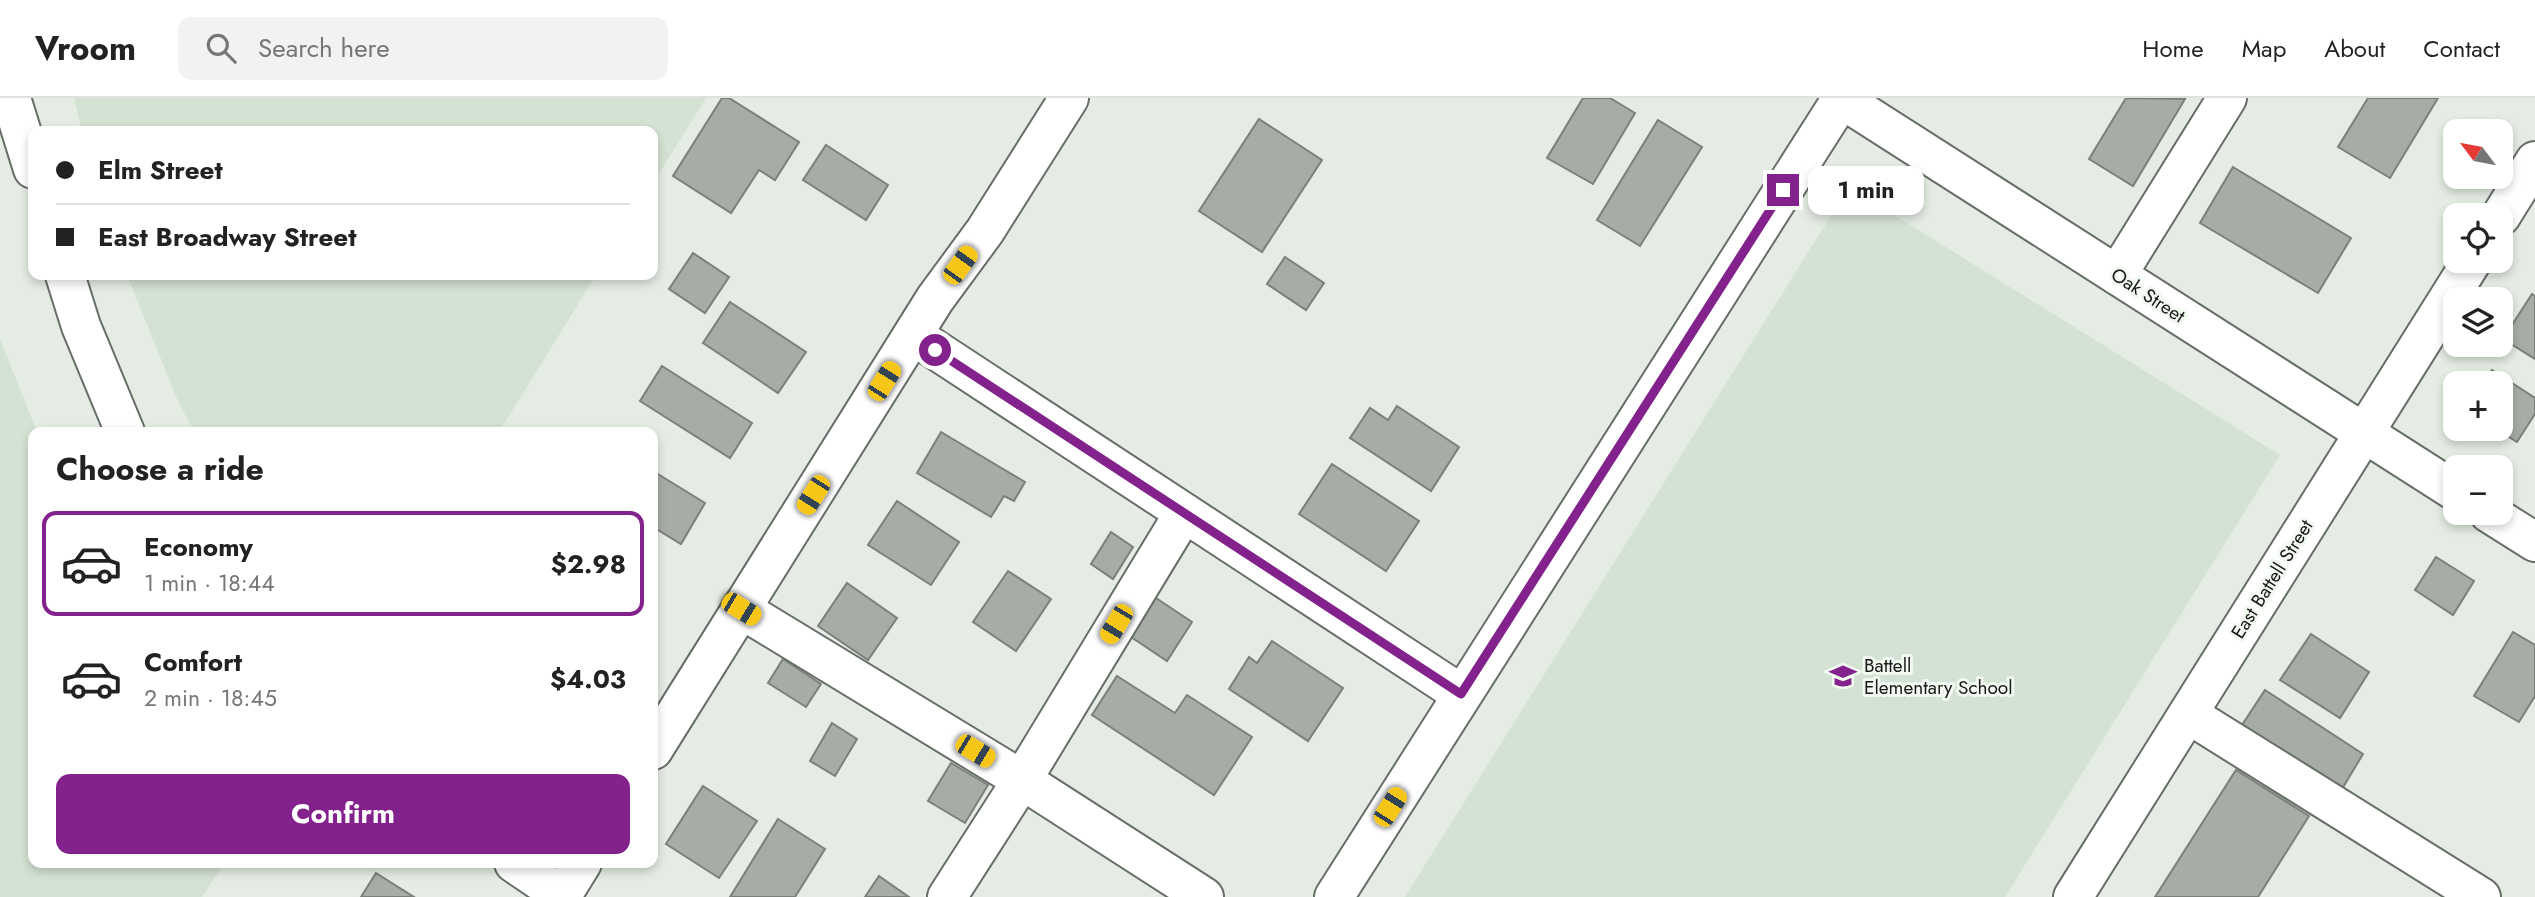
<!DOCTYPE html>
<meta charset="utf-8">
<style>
body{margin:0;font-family:Jost,sans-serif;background:#f2f2f2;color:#222;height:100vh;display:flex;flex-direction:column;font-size:26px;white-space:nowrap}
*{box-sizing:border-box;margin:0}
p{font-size:23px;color:#767676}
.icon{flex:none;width:38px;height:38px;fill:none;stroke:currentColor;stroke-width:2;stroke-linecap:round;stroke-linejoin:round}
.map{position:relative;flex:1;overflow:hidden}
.details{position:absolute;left:28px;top:329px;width:630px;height:441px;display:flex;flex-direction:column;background:#fff;border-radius:14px;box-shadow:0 4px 10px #0003}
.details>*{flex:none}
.banner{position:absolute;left:28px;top:28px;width:630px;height:154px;border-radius:14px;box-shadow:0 4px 10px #0003;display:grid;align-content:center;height:154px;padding:0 28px;background:#fff}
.needle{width:46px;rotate:302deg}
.fabs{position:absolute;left:2443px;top:21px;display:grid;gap:14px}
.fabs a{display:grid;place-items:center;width:70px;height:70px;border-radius:14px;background:#fff;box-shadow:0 4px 10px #0003;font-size:35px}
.end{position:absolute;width:32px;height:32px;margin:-16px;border:9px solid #83228c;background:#fff;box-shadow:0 0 0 4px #fff}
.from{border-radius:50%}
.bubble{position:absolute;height:49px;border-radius:14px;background:#fff;box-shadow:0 4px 10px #0003;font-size:23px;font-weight:700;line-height:49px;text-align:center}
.car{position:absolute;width:21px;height:42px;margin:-21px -10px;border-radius:9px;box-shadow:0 0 5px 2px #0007;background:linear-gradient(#f5c518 24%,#345 0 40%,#f5c518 0 76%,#345 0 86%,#f5c518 0)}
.banner b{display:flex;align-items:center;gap:24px;height:66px;font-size:26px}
.banner b+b{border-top:2px solid #e0e0e0}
.banner i{width:18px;height:18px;background:#222}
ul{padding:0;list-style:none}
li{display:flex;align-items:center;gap:21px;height:105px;margin:0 14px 10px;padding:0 14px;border:4px solid transparent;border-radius:14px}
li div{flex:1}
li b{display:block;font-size:26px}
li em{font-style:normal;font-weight:700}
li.selected{border-color:#83228c}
li>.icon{width:63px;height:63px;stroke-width:1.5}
h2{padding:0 28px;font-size:32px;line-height:84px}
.cta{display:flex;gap:14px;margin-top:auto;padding:14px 28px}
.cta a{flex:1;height:80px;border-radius:14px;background:#83228c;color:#fff;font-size:28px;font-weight:700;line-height:80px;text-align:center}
header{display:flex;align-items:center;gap:42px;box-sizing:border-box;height:98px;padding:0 35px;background:#fff;border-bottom:2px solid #e0e0e0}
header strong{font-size:33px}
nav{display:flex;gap:38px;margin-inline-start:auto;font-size:24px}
.search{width:490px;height:63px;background:#f2f2f2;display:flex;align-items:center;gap:18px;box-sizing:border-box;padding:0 24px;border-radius:14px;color:#767676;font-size:26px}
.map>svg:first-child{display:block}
.built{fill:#d4e2d3}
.building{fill:#a5ada5;stroke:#7a8179;stroke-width:2}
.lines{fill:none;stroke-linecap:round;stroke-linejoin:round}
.minor-casing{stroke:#676e67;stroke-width:42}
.minor{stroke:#fff;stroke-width:38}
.route{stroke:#83228c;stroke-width:9}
.labels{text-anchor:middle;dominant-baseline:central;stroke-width:6;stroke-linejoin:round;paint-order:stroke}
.street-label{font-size:19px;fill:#161916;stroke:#f1f9f1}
.poi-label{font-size:19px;fill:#161916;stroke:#f1f9f1;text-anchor:start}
</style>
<header>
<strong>Vroom</strong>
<div class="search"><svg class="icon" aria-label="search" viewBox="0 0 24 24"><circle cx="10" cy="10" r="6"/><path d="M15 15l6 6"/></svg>Search here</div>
<nav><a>Home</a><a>Map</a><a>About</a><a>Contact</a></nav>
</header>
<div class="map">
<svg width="2535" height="799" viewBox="0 0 2535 799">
<rect width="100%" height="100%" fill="#e4ece3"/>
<g class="built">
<path d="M74,0h632l-53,85v-52h-571z"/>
<path d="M1849,89l431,268 -275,442h-600z"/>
<path d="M127,177h469l-97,157h-304l-15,-26z"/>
<path d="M0,241l37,93h-4v431h191l-22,34h-202z"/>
</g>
<g class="building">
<path d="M722,0h7l70,44 -24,38 -16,-10 -28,43 -58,-37z"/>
<path d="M1583,0h27l25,15 -42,71 -46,-26z"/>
<path d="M2126,0l59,1 -52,87 -44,-27z"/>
<path d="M2368,0h70l-48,80 -52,-31z"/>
<path d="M1259,21l63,41 -60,92 -63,-41z"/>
<path d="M1658,22l44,27 -62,99 -43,-26z"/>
<path d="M826,47l62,40 -22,35 -63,-40z"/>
<path d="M2233,69l118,71 -33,55 -118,-70z"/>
<path d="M693,155l36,24 -24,36 -36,-24z"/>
<path d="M1285,159l39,26 -18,27 -39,-26z"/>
<path d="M2532,196l3,2v63l-32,-20z"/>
<path d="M730,204l76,50 -28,41 -75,-50z"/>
<path d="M662,268l90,57 -22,35 -90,-57z"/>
<path d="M2492,272l43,28v16l-18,28 -21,-13h5v-46h-17z"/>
<path d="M1397,308l62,41 -28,44 -81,-53 20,-30 18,12z"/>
<path d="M941,334l84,50 -11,19 -10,-5 -13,21 -74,-44z"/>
<path d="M1332,366l87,57 -33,50 -87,-57z"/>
<path d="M653,373l52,32 -24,41 -28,-17z"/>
<path d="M897,403l62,41 -28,43 -63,-40z"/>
<path d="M1111,434l22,15 -20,32 -22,-15z"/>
<path d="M2436,459l38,24 -21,34 -38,-25z"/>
<path d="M1008,473l43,28 -35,52 -43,-29z"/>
<path d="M847,485l50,35 -29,42 -50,-34z"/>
<path d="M1150,496l42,28 -25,39 -42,-28z"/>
<path d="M2513,534l22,13v51l-16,26 -45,-26z"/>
<path d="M2311,536l58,38 -29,46 -60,-38z"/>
<path d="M1272,543l71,47 -35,53 -79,-52 20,-32 8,6z"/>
<path d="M783,561l38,25 -15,23 -38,-24z"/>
<path d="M1117,578l58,37 12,-18 65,42 -38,58 -122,-80z"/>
<path d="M2265,592l98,64 -21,35 -100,-64z"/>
<path d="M832,625l25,16 -22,37 -25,-15z"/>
<path d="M951,665l37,22 -23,38 -37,-22z"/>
<path d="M2236,672l73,46 -51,81h-103z"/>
<path d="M703,688l54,35 -38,57 -53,-34z"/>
<path d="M778,721l47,30 -30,48h-65z"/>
<path d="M376,775l38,24h-53z"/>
<path d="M879,778l30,21h-44z"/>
</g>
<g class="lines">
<defs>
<g id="minor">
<path d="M11,0l22,71"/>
<path d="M1840,0l615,393"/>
<path d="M2501,118l34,-55"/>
<path d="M65,177l16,51 44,106"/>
<path d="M2117,177l110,-177"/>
<path d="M913,237l548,359"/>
<path d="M2489,415l46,29"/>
<path d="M741,511l281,171 182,117"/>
<path d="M2188,616l293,183"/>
<path d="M653,652l282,-451 50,-68 84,-133"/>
<path d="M514,765l50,34"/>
<path d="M561,799l21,-34"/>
<path d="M947,799l75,-117 162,-267"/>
<path d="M1334,799l508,-799"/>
<path d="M2073,799l399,-636"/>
</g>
</defs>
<use href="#minor" class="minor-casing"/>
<use href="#minor" class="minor"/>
</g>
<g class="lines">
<path class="route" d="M935,252l526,344 322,-504"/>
</g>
<defs>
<symbol id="school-bare" viewBox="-9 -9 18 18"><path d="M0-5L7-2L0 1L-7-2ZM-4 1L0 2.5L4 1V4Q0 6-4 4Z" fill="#83228c" stroke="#f1f9f1" stroke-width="2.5" paint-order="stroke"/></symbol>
</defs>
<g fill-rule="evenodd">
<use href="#school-bare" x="1824" y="559" width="38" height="38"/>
</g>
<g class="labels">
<g class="street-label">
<text transform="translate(2148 197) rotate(33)">Oak Street</text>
<text transform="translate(2272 481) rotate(-58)">East Battell Street</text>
</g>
<g class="poi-label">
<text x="1864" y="567">Battell<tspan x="1864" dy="22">Elementary School</tspan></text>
</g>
</g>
</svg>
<div class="fabs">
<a><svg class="needle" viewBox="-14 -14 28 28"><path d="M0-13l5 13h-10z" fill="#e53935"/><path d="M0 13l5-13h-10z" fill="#767676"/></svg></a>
<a><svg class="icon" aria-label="locate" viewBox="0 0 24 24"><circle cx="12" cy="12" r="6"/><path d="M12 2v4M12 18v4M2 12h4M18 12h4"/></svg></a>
<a><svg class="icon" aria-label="layers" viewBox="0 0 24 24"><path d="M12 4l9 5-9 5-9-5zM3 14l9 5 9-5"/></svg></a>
<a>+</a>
<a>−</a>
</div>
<i class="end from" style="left:935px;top:252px"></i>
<i class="end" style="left:1783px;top:92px"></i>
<div class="bubble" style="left:1808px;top:68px;width:116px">1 min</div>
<i class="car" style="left:960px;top:167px;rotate:36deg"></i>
<i class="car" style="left:884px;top:283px;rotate:32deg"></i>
<i class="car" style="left:813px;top:397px;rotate:212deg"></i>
<i class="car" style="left:741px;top:511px;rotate:121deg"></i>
<i class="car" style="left:1116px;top:526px;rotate:211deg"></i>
<i class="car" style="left:975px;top:653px;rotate:121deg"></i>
<i class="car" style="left:1390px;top:709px;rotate:32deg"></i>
<div class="banner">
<b><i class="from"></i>Elm Street</b>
<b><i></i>East Broadway Street</b>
</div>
<section class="details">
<h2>Choose a ride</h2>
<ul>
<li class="selected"><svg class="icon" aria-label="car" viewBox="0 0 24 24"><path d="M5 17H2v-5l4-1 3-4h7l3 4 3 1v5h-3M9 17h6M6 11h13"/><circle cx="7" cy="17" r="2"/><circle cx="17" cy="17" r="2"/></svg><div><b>Economy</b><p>1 min · 18:44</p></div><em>$2.98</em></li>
<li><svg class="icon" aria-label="car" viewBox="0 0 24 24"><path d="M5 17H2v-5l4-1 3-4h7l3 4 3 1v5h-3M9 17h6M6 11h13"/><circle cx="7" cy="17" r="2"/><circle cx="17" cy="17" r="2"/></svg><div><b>Comfort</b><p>2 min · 18:45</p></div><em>$4.03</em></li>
</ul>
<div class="cta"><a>Confirm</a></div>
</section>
</div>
